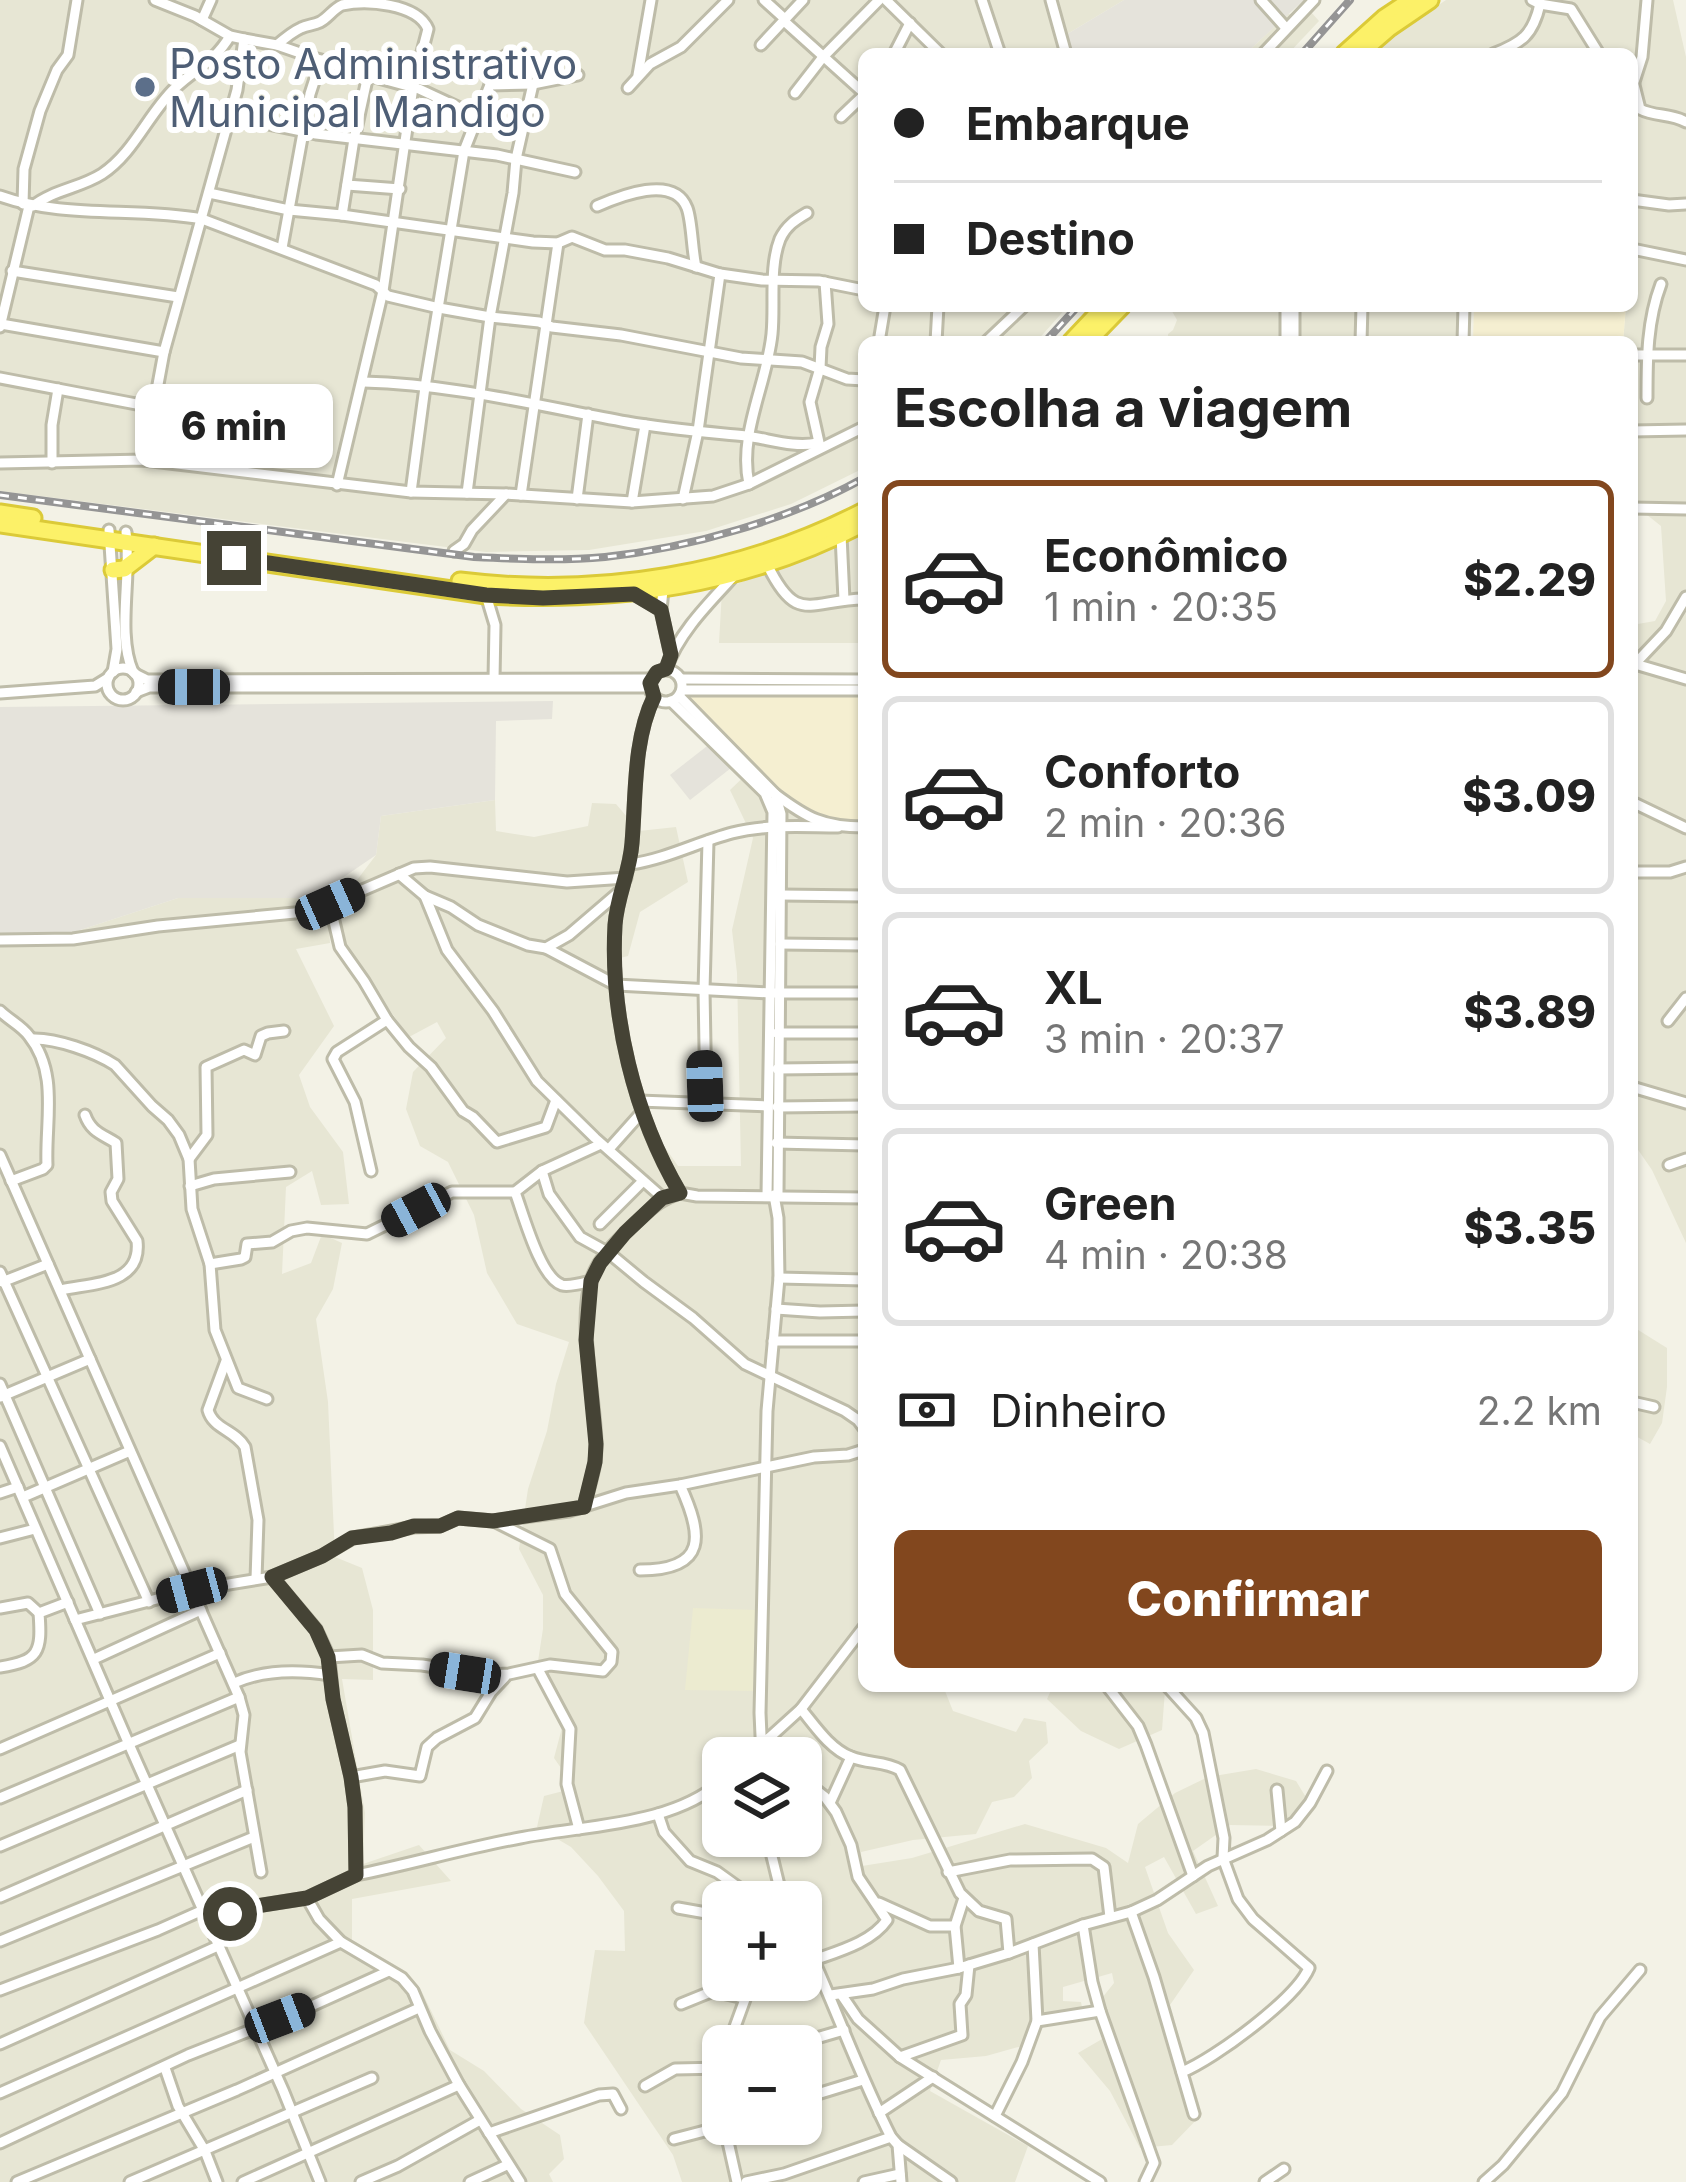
<!DOCTYPE html>
<html lang="pt">
<meta charset="utf-8">
<style>
body{margin:0;font-family:Inter,sans-serif;background:#f2f2f2;color:#222;height:100vh;display:flex;flex-direction:column;font-size:45px;white-space:nowrap}
*{box-sizing:border-box;margin:0}
p{font-size:39px;color:#767676}
.icon{flex:none;width:66px;height:66px;fill:none;stroke:currentColor;stroke-width:2;stroke-linecap:round;stroke-linejoin:round}
.map{position:relative;flex:1;overflow:hidden}
.details{position:absolute;left:858px;top:336px;width:780px;height:1356px;display:flex;flex-direction:column;background:#fff;border-radius:18px;box-shadow:0 3px 9px #0004}
.details>*{flex:none}
.guide{position:absolute;left:858px;top:48px;width:780px;height:264px;border-radius:18px;box-shadow:0 3px 9px #0004;display:grid;align-content:center;height:264px;padding:0 36px;background:#fff}
.tools{position:absolute;left:702px;top:1737px;display:grid;gap:24px}
.tools a{display:grid;place-items:center;width:120px;height:120px;border-radius:18px;background:#fff;box-shadow:0 3px 9px #0004;font-size:60px}
.end{position:absolute;width:54px;height:54px;margin:-27px;border:15px solid #454335;background:#fff;box-shadow:0 0 0 6px #fff}
.from{border-radius:50%}
.bubble{position:absolute;height:84px;border-radius:18px;background:#fff;box-shadow:0 3px 9px #0004;font-size:39px;font-weight:800;line-height:84px;text-align:center}
.car{position:absolute;width:36px;height:72px;margin:-36px -18px;border-radius:15px;box-shadow:0 0 9px 3px #0007;background:linear-gradient(#222 24%,#8ab4d8 0 40%,#222 0 76%,#8ab4d8 0 86%,#222 0)}
.guide b{display:flex;align-items:center;gap:42px;height:114px;font-size:45px}
.guide b+b{border-top:3px solid #e0e0e0}
.guide i{width:30px;height:30px;background:#222}
ul{padding:0;list-style:none}
li{display:flex;align-items:center;gap:36px;height:198px;margin:0 24px 18px;padding:0 12px;border:6px solid #e0e0e0;border-radius:18px}
li div{flex:1}
li b{display:block;font-size:45px}
li em{font-style:normal;font-weight:800}
li.active{border-color:#82471e}
li>.icon{width:108px;height:108px;stroke-width:1.5}
h2{padding:0 36px;font-size:54px;line-height:144px}
.pay{display:flex;align-items:center;gap:30px;height:132px;padding:0 36px;font-size:45px}
.pay p{margin-inline-start:auto}
.cta{display:flex;gap:24px;margin-top:auto;padding:24px 36px}
.cta a{flex:1;height:138px;border-radius:18px;background:#82471e;color:#fff;font-size:48px;font-weight:800;line-height:138px;text-align:center}
.map>svg:first-child{display:block}
.residential{fill:#e7e6d4;fill-rule:evenodd}
.commercial{fill:#f5efd1}
.industrial{fill:#e5e3db}
.education{fill:#ecebd0}
.lines{fill:none;stroke-linecap:round;stroke-linejoin:round}
.minor-casing{stroke:#bebca9;stroke-width:15}
.highway-casing{stroke:#dbca38;stroke-width:21}
.minor{stroke:#fff;stroke-width:9}
.highway{stroke:#fcf168;stroke-width:15}
.rail-casing{stroke:#959595;stroke-width:8}
.rail{stroke:#fff;stroke-width:3;stroke-dasharray:9;stroke-linecap:butt}
.route{stroke:#454335;stroke-width:15}
.service-dot{fill:#5c6f8a;stroke:#fff;stroke-width:4.5}
.labels{text-anchor:middle;dominant-baseline:central;stroke-width:12;stroke-linejoin:round;paint-order:stroke}
.service-label{font-size:42px;fill:#4e5e75;stroke:#fff;text-anchor:start}
</style>
<div class="map">
<svg width="1686" height="2182" viewBox="0 0 1686 2182">
<rect width="100%" height="100%" fill="#f3f2e6"/>
<g class="residential">
<path d="M0,0h1124l-60,36 5,18h-205v252h204l-32,36h-172v126l-73,36 -85,27 -117,19 -103,2 -486,-61z"/>
<path d="M1446,0h227l13,57v1186l-34,-73 -20,-29v-516l23,-4 11,-20 -5,-75 -29,-23v-161h-9l3,-36h6v-252h-259l31,-26z"/>
<path d="M1311,12l8,9 -31,33h-43l43,-40z"/>
<path d="M1169,306h292l-1,36h-292v-8l5,-4 4,-10z"/>
<path d="M864,529v114h-145l3,-53 69,-28z"/>
<path d="M756,765l36,36 48,21h24v864h79l10,25 63,21 8,-14 22,4 2,21 -19,18 3,17 -18,19 -22,5 -16,32 -63,6 -52,12 1,14 50,-8 113,-34 81,24 22,15 10,-39 37,-31 33,-16 48,-8 40,12 11,18 -24,27 -53,-1 -37,26 25,55 -22,8 -32,-57 -19,10 23,66 26,37 -24,35 32,109 -30,31 -32,3 -30,-57 -32,-38 31,-18 -11,-32 16,-20 -2,-10 -49,14v14l18,1 2,10 -40,8 -21,26 -36,10 -45,4 -11,31 98,55 -13,36h-333l-9,-27 -89,-132 11,-73 30,1 -1,-40 -26,-35 -27,-29 -34,-20 7,-31 31,-8 -21,-30 10,-38 -27,-52 6,-39v-34l-24,-46 9,-60 19,-58 9,-47 13,-42 -52,-18 -30,-51 -13,-58 -26,-53 -28,-16 -14,-37 7,-37 33,-34 -9,-16 -28,15 -64,-89 -10,-39 41,-54 5,-39 114,-16 1,31 38,6 54,-11 4,-23 24,1 23,27 37,-4 12,55 -48,30 -12,44 -8,2 9,92 11,47 15,36 23,33h63l-4,-193 -5,-43 21,-92 -23,-48zM723,1758h78v78h-78zM723,1902h78v78h-78zM723,2046h78v78h-78z"/>
<path d="M178,898h135l15,15 2,30 -34,6 38,77 -35,49 11,32 33,45 6,52 -28,1 -9,-34 -26,16 -4,87 29,-11 11,-29 20,9 -9,46 -17,30 12,83 7,155 27,11 11,42v70l-31,-1 23,134 -2,51 56,-19 32,36 -99,18v41l55,32 13,16 30,62 34,21 37,38 39,26 4,24 -15,15 4,8h-553v-1248l71,-1z"/>
<path d="M1632,1280l5,3 -2,45 32,20v39l-5,36 -12,21 -18,-10z"/>
<path d="M1053,1686h108l4,4 -3,40 -43,19 -38,-18 -34,-32z"/>
</g>
<g class="commercial">
<path d="M1474,306h152l-3,36h-150z"/>
<path d="M688,696l176,1v125h-24l-17,-4 -31,-17z"/>
</g>
<g class="industrial">
<path d="M1124,0h180l-59,54h-176l-5,-18z"/>
<path d="M553,701l-1,18 -56,2 -1,79 -114,16 -5,39 -63,43h-135l-107,35 -71,1v-227z"/>
<path d="M711,743l20,25 -41,32 -20,-25z"/>
</g>
<path class="education" d="M693,1608l64,2 -2,81 -70,-1z"/>
<g class="lines">
<defs>
<g id="minor">
<path d="M764,0l21,19"/>
<path d="M886,0l55,54"/>
<path d="M982,0l18,54"/>
<path d="M1051,0l15,54"/>
<path d="M1261,0l25,28"/>
<path d="M1532,0l8,4 31,5 28,45"/>
<path d="M202,20l9,-20"/>
<path d="M784,21l80,72"/>
<path d="M244,39l33,6 72,25 70,19 58,27"/>
<path d="M277,45c8,-7 15,-13 24,-17 6,-3 13,-3 19,-6 8,-4 13,-13 22,-17 24,-5 75,-2 86,24l-15,58 -30,204 -46,194"/>
<path d="M761,45l42,-45"/>
<path d="M894,54l16,-31"/>
<path d="M1263,54l51,-54"/>
<path d="M1493,54c29,-11 40,-19 47,-50"/>
<path d="M638,75l13,-75"/>
<path d="M1633,81l7,28c15,8 31,4 46,13"/>
<path d="M1634,82l8,-25 5,-57"/>
<path d="M490,85l43,-1 45,-9"/>
<path d="M628,88l22,-24 31,-17 47,-47"/>
<path d="M795,93l28,-36 56,-57"/>
<path d="M229,116l87,18 181,21 78,17"/>
<path d="M841,117l23,-22"/>
<path d="M347,185l53,4"/>
<path d="M209,193l80,17 53,5 191,27 25,1 14,-6 33,13h20l43,8 52,16 42,6 57,1 45,9"/>
<path d="M0,196c64,23 135,11 202,23l174,66 12,11 51,12 51,9 49,5 13,5 69,8 120,23 61,4 45,17 17,1"/>
<path d="M1632,200l37,5 17,-1"/>
<path d="M23,204l1,-35 16,-58 17,-41 11,-15 9,-55"/>
<path d="M33,206c20,-16 47,-18 69,-32 32,-21 46,-60 73,-86 22,-21 38,-24 55,-52"/>
<path d="M597,206c23,-10 77,-32 90,2 5,13 5,42 9,59"/>
<path d="M342,215l12,-76 14,-64"/>
<path d="M282,248l28,-154 11,-34"/>
<path d="M1632,249l54,11"/>
<path d="M12,271l166,26"/>
<path d="M1286,306v36"/>
<path d="M1294,306v36"/>
<path d="M1,324l163,28"/>
<path d="M0,327l29,-121"/>
<path d="M879,342l6,-36"/>
<path d="M936,342l2,-36"/>
<path d="M986,342l38,-36"/>
<path d="M1361,342l1,-36"/>
<path d="M1463,342l1,-36"/>
<path d="M1632,355h54"/>
<path d="M0,378l152,29"/>
<path d="M364,382c88,2 176,24 263,40 39,7 79,10 119,14 24,3 47,12 72,7"/>
<path d="M1647,398c0,-40 0,-77 14,-114"/>
<path d="M1632,431l54,-1"/>
<path d="M820,447l-10,-45 10,-34 1,-21 7,-23 -3,-42"/>
<path d="M144,460l20,-108 73,-262 7,-51 -14,-3 -35,-20 -40,-16"/>
<path d="M0,463l144,-3 267,32 95,2 126,8 81,-6 36,-12 115,-57"/>
<path d="M52,463v-38l6,-36"/>
<path d="M749,484c-11,-50 18,-100 23,-150 3,-30 -3,-67 8,-95 6,-13 15,-19 27,-26"/>
<path d="M411,492l14,-105 39,-236 26,-66v-18l18,-13"/>
<path d="M467,493l23,-176 23,-124 3,-34 17,-75"/>
<path d="M521,495l37,-252"/>
<path d="M577,499l11,-85"/>
<path d="M683,499l15,-68 22,-157"/>
<path d="M632,502l13,-77"/>
<path d="M1632,508l54,1"/>
<path d="M109,530l8,119 -4,23"/>
<path d="M126,532c6,44 -10,101 7,140"/>
<path d="M841,535l3,65"/>
<path d="M454,551l10,-7 8,-14 34,-36"/>
<path d="M767,564c30,62 42,36 97,35"/>
<path d="M663,590l-2,20 10,45"/>
<path d="M634,594l27,16"/>
<path d="M486,595l9,30 -1,54"/>
<path d="M1635,664l51,15"/>
<path d="M1632,667l34,-36 20,-34"/>
<circle cx="123" cy="684" r="16"/>
<path d="M666,669c12,-35 41,-64 66,-91"/>
<circle cx="666" cy="686" r="16"/>
<path d="M135,674l12,6 504,-1"/>
<path d="M681,679l183,1"/>
<path d="M682,690h182"/>
<path d="M136,692l13,-5h501"/>
<path d="M0,693l95,-7 13,-8"/>
<path d="M679,696l96,98 6,20 -3,381"/>
<path d="M654,697c-21,43 -18,99 -22,146 -2,29 -15,53 -17,82 -5,89 19,191 65,268l17,3 167,2"/>
<path d="M671,701l94,92 8,19 -6,383"/>
<path d="M775,794c32,24 48,33 89,33"/>
<path d="M1632,802l54,26"/>
<path d="M631,864c35,-5 67,-22 101,-31 34,-9 71,-6 106,-6"/>
<path d="M1632,872h38l16,-5"/>
<path d="M399,874l26,22 26,11 27,18 50,20 18,3 23,-13 49,-42"/>
<path d="M780,895l84,1"/>
<path d="M425,896l22,54 46,61 44,70 58,57 68,60"/>
<path d="M330,904l10,43 24,34 23,39 22,27 22,20 32,44 10,6 24,25 49,-15 10,-27"/>
<path d="M0,940l73,-1 85,-13 147,-14 25,-8 84,-36 16,-1 137,15 59,-4"/>
<path d="M780,944l84,1"/>
<path d="M546,948l70,37 154,8h94"/>
<path d="M0,1011c9,9 22,15 29,25 30,37 16,85 18,129l-4,4 -32,12"/>
<path d="M1668,1021l18,-23"/>
<path d="M777,1033h87"/>
<path d="M32,1039c24,-1 63,13 83,26l37,41 16,14 11,15 10,24 3,50 18,55 5,66 23,58 29,11"/>
<path d="M777,1069l87,-1"/>
<path d="M1632,1087l54,16"/>
<path d="M639,1101l129,5"/>
<path d="M706,1103l-2,-113 4,-149"/>
<path d="M777,1107l87,-1"/>
<path d="M776,1143l88,2"/>
<path d="M609,1149l33,-37"/>
<path d="M0,1155l239,542 5,18 -4,37 21,120"/>
<path d="M189,1159l18,-24 -1,-68 38,-17 11,5 6,-19 7,-3 16,-2"/>
<path d="M1669,1165l17,-6"/>
<path d="M371,1171l-16,-69 -22,-43 4,-7 50,-32"/>
<path d="M542,1171l7,23 31,43 29,16 35,29 49,36 52,46 100,47 13,9 6,8"/>
<path d="M190,1186l24,-7 76,-7"/>
<path d="M515,1192c8,21 25,86 47,93 8,2 21,-2 29,-4"/>
<path d="M600,1224l43,-43"/>
<path d="M210,1264l31,-5 4,-2 2,-13 25,-2 19,-11 16,-3 60,6 85,-42h63l27,-21 59,-27"/>
<path d="M0,1272l149,330"/>
<path d="M779,1278l85,2"/>
<path d="M2,1282l46,-18"/>
<path d="M61,1290c31,-7 81,-5 76,-49l-25,-40 -1,-9 7,-13 -2,-36c-14,-9 -25,-11 -31,-28"/>
<path d="M776,1309l44,3 44,-1"/>
<path d="M773,1341h91"/>
<path d="M226,1361l-18,49c5,19 27,20 37,37l13,73 -2,59"/>
<path d="M0,1384l100,230"/>
<path d="M0,1397l90,-38"/>
<path d="M1632,1402l22,5"/>
<path d="M0,1446l128,296 155,348 37,92"/>
<path d="M0,1493l18,-6"/>
<path d="M23,1497l107,-46"/>
<path d="M584,1507c5,-21 13,-42 12,-64 -1,-48 -20,-124 -3,-168 7,-19 27,-37 41,-51 15,-13 26,-25 46,-31"/>
<path d="M0,1538l35,-9"/>
<path d="M640,1570c68,0 63,-35 40,-85"/>
<path d="M0,1608l28,-5 11,10"/>
<path d="M75,1620l117,-30 80,-13 50,-21 31,-18 61,-11 26,-1 18,-8 35,3 76,-10 57,-18 54,-8 134,-28 34,-2 16,-5"/>
<path d="M329,1657l33,-2 20,8 40,2 66,10 21,-1 41,-9 53,6 8,-9 1,-10 -47,-58 -15,-45 -56,-28"/>
<path d="M94,1659l107,-49"/>
<path d="M0,1667c39,-6 42,-15 39,-54l29,-11"/>
<path d="M538,1669l32,60 -3,55 12,45"/>
<path d="M234,1683c29,-13 65,-13 96,-8"/>
<path d="M1107,1686l31,40 8,19 47,131"/>
<path d="M1167,1686l29,32 7,15 21,105 -1,20 15,41 15,20 56,49c-13,31 -95,91 -127,104"/>
<path d="M801,1709c14,17 29,40 50,48 17,7 34,4 49,13l60,123 19,18 27,8 3,34"/>
<path d="M767,1739l17,19"/>
<path d="M0,1749l220,-96"/>
<path d="M747,1758l54,-49 63,-82"/>
<path d="M762,1758l-2,-45 7,-302 12,-133 -1,-60 -4,-23"/>
<path d="M351,1777l34,-6 35,5 7,-29 10,-9 38,-20 16,-26 14,-15"/>
<path d="M801,1778l24,19 11,15 15,33 7,32 29,43c-15,22 -48,31 -73,40"/>
<path d="M1277,1790l4,41"/>
<path d="M0,1798l239,-101"/>
<path d="M830,1803l21,-46"/>
<path d="M658,1814l6,18 26,29 27,11 32,23 24,7"/>
<path d="M767,1836l12,49 8,17"/>
<path d="M0,1846l240,-101"/>
<path d="M948,1872l62,-12 82,-1 12,8 6,50"/>
<path d="M356,1875c55,-11 109,-27 164,-37 64,-13 153,-12 203,-58"/>
<path d="M0,1897l247,-107"/>
<path d="M307,1898l12,21 22,23 61,36 11,13 17,40 29,54 61,97"/>
<path d="M879,1903l51,23h25"/>
<path d="M678,1908l45,8"/>
<path d="M1131,1912l23,65 40,137"/>
<path d="M208,1922l42,-15 57,-9 49,-23 -1,-68 -4,-30 -18,-78 -4,-42 -13,-28 -44,-52"/>
<path d="M1083,1925l9,57 8,29 54,152 -9,19"/>
<path d="M801,1932c32,68 56,138 90,205l7,8 3,37"/>
<path d="M0,1941l254,-104"/>
<path d="M959,1968l-4,-42 9,-28"/>
<path d="M0,1990l158,-60 45,-20"/>
<path d="M841,1994l17,25 42,38 200,125"/>
<path d="M831,1995l42,-6 30,-10 56,-11 50,-15 74,-28 48,-13 26,-12 51,-34 59,-26 28,-18 15,-19 17,-32"/>
<path d="M681,2004l32,-13 31,7"/>
<path d="M1037,2021l63,-10"/>
<path d="M0,2044l218,-98"/>
<path d="M728,2046l24,-66"/>
<path d="M789,2046l55,-16"/>
<path d="M900,2057l62,-22 -2,-31 6,-9 3,-30"/>
<path d="M165,2068l13,38 27,45 12,31"/>
<path d="M723,2083v38"/>
<path d="M645,2086l30,-17 48,-1"/>
<path d="M0,2093l341,-151"/>
<path d="M801,2099l62,-19"/>
<path d="M879,2113l54,-36"/>
<path d="M995,2116l27,-54 15,-41 -4,-77"/>
<path d="M724,2124l13,58"/>
<path d="M489,2133l110,-38 14,-1 8,15"/>
<path d="M674,2139l50,-13"/>
<path d="M0,2143l188,-88 119,-47 82,-37"/>
<path d="M898,2145l53,37"/>
<path d="M17,2182l220,-92 182,-82"/>
<path d="M130,2182l242,-104"/>
<path d="M243,2182l216,-97"/>
<path d="M361,2182l37,-16 82,-46"/>
<path d="M470,2182l37,-17"/>
<path d="M746,2182l38,-8 107,-37"/>
<path d="M864,2182l36,-8"/>
<path d="M1265,2182l19,-13"/>
<path d="M1484,2182l19,-17 59,-72 38,-76 40,-47"/>
</g>
<g id="highway">
<path d="M1344,54l40,-36 27,-18"/>
<path d="M1359,54l30,-26 41,-28"/>
<path d="M1071,342l34,-36"/>
<path d="M1087,342l35,-36"/>
<path d="M0,513l33,5"/>
<path d="M0,524l486,71c135,7 256,-9 378,-72"/>
<path d="M113,570l11,-1 30,-23"/>
<path d="M460,581c138,17 280,-6 404,-70"/>
</g>
</defs>
<use href="#minor" class="minor-casing"/>
<use href="#highway" class="highway-casing"/>
<use href="#minor" class="minor"/>
<use href="#highway" class="highway"/>
<defs>
<g id="rail">
<path d="M1302,54l48,-54"/>
<path d="M1045,342l33,-36"/>
<path d="M0,495l474,62c44,2 88,4 131,0 84,-9 186,-38 259,-79"/>
</g>
</defs>
<use href="#rail" class="rail-casing"/>
<use href="#rail" class="rail"/>
</g>
<g class="lines">
<path class="route" d="M230,1914l20,-7 57,-9 49,-23 -1,-68 -4,-30 -18,-78 -5,-42 -12,-27 -44,-53 50,-21 30,-18 39,-5 23,-7h26l18,-8 35,3 91,-14 11,-45 1,-18 -10,-104 5,-59 9,-18 25,-30 37,-35 18,-5c-46,-78 -70,-178 -65,-268 2,-29 15,-53 17,-82 4,-47 1,-103 22,-146l-4,-14 7,-11 9,-3 5,-14 -10,-45 -27,-16 -91,4 -57,-3 -252,-37"/>
</g>
<circle class="service-dot" cx="145" cy="87" r="12"/>
<g class="labels">
<g class="service-label">
<text x="169" y="63">Posto Administrativo<tspan x="169" dy="48">Municipal Mandigo</tspan></text>
</g>
</g>
</svg>
<div class="tools">
<a><svg class="icon" aria-label="layers" viewBox="0 0 24 24"><path d="M12 4l9 5-9 5-9-5zM3 14l9 5 9-5"/></svg></a>
<a>+</a>
<a>−</a>
</div>
<i class="end from" style="left:230px;top:1914px"></i>
<i class="end" style="left:234px;top:558px"></i>
<div class="bubble" style="left:135px;top:384px;width:198px">6 min</div>
<i class="car" style="left:194px;top:687px;rotate:270deg"></i>
<i class="car" style="left:330px;top:904px;rotate:66deg"></i>
<i class="car" style="left:705px;top:1086px;rotate:358deg"></i>
<i class="car" style="left:416px;top:1210px;rotate:242deg"></i>
<i class="car" style="left:192px;top:1590px;rotate:255deg"></i>
<i class="car" style="left:465px;top:1673px;rotate:279deg"></i>
<i class="car" style="left:280px;top:2018px;rotate:69deg"></i>
<div class="guide">
<b><i class="from"></i>Embarque</b>
<b><i></i>Destino</b>
</div>
<section class="details">
<h2>Escolha a viagem</h2>
<ul>
<li class="active"><svg class="icon" aria-label="car" viewBox="0 0 24 24"><path d="M5 17H2v-5l4-1 3-4h7l3 4 3 1v5h-3M9 17h6M6 11h13"/><circle cx="7" cy="17" r="2"/><circle cx="17" cy="17" r="2"/></svg><div><b>Econômico</b><p>1 min · 20:35</p></div><em>$2.29</em></li>
<li><svg class="icon" aria-label="car" viewBox="0 0 24 24"><path d="M5 17H2v-5l4-1 3-4h7l3 4 3 1v5h-3M9 17h6M6 11h13"/><circle cx="7" cy="17" r="2"/><circle cx="17" cy="17" r="2"/></svg><div><b>Conforto</b><p>2 min · 20:36</p></div><em>$3.09</em></li>
<li><svg class="icon" aria-label="car" viewBox="0 0 24 24"><path d="M5 17H2v-5l4-1 3-4h7l3 4 3 1v5h-3M9 17h6M6 11h13"/><circle cx="7" cy="17" r="2"/><circle cx="17" cy="17" r="2"/></svg><div><b>XL</b><p>3 min · 20:37</p></div><em>$3.89</em></li>
<li><svg class="icon" aria-label="car" viewBox="0 0 24 24"><path d="M5 17H2v-5l4-1 3-4h7l3 4 3 1v5h-3M9 17h6M6 11h13"/><circle cx="7" cy="17" r="2"/><circle cx="17" cy="17" r="2"/></svg><div><b>Green</b><p>4 min · 20:38</p></div><em>$3.35</em></li>
</ul>
<div class="pay"><svg class="icon" aria-label="cash" viewBox="0 0 24 24"><path d="M3 7h18v10H3z"/><circle cx="12" cy="12" r="2"/></svg>Dinheiro<p>2.2 km</p></div>
<div class="cta"><a>Confirmar</a></div>
</section>
</div>
